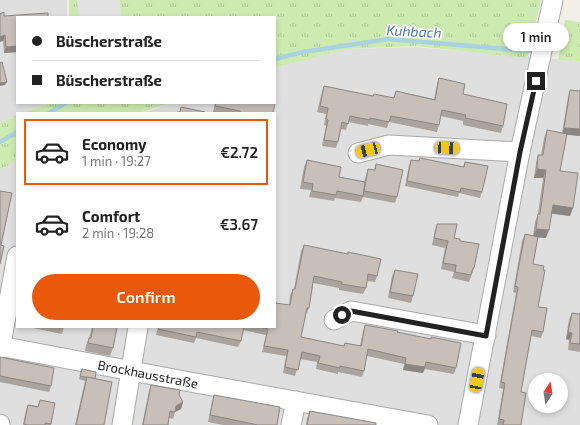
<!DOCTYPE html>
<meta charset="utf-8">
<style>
body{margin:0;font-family:"Exo 2",sans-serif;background:#f6f6f6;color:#222;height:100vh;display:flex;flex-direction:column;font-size:15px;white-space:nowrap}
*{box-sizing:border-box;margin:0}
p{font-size:13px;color:#767676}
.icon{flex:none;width:22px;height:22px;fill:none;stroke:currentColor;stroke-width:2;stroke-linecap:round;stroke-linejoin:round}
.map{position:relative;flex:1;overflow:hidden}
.panel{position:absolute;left:16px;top:112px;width:260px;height:216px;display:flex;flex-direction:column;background:#fff;border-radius:0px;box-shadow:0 2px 6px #0003}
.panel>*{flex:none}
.banner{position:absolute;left:16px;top:16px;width:260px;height:88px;border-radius:0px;box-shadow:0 2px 6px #0003;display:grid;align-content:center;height:88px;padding:0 16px;background:#fff}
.needle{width:26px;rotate:12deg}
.buttons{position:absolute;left:528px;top:373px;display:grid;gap:8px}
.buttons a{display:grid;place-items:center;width:40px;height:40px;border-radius:50%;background:#fff;box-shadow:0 2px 6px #0003;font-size:20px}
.end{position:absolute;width:18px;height:18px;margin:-9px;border:5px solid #222;background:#fff;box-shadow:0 0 0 2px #fff}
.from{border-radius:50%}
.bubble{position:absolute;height:28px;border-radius:14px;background:#fff;box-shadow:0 2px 6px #0003;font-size:13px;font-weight:600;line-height:28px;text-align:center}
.car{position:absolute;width:12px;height:24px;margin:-12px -6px;border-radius:5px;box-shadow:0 0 3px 1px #0007;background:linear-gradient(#f5c518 24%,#345 0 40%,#f5c518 0 76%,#345 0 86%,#f5c518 0)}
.banner b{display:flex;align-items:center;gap:14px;height:38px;font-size:15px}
.banner b+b{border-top:1px solid #e0e0e0}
.banner i{width:10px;height:10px;background:#222}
ul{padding:7px 0 0;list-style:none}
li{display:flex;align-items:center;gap:12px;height:66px;margin:0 8px 6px;padding:0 8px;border:2px solid transparent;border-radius:0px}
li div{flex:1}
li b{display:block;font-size:15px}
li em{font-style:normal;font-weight:600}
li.selected{border-color:#ea580c}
li>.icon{width:36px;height:36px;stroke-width:1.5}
.cta{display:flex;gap:8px;margin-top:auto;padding:8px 16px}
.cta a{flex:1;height:46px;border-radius:24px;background:#ea580c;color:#fff;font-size:16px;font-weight:600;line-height:46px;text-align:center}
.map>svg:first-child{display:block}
.residential{fill:#e0dfdf;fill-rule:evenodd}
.grass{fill:url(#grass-tufts)}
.parking{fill:#e2e2e2}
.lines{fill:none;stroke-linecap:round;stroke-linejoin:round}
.stream{stroke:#aad3df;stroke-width:4.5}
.minor-casing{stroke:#a9a9a9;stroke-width:21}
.minor{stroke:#fff;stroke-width:19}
.wall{fill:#aba49e}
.shaded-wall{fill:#8b8681}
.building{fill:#c7bfb8;stroke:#8b8681}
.route{stroke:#222;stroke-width:5}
.labels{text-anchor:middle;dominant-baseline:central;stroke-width:3.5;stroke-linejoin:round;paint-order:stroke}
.street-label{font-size:13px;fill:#222;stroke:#fff}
.water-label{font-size:14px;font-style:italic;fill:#4a7aab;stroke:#fff}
</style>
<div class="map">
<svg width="580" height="425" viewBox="0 0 580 425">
<defs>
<pattern id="grass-tufts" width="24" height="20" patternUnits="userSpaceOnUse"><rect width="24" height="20" fill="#cdebb0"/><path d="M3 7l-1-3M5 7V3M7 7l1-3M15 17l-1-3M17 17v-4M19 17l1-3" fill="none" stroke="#b0c997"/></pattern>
</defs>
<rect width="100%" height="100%" fill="#f2efe9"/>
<g class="residential">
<path d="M0,0h67v17h-50v86h33l-28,10h-5v2l-17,8z"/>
<path d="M415,47l165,14v364h-580v-255l17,-11v168h258v-214h-133l31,-10h102v-35l72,-19zM535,380h26v26h-26z"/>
</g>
<g class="grass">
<path d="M69,0h472l-14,58 -112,-12 -68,3 -72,19v-51h-206z"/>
<path d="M565,20l15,2v39l-22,-1z"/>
<path d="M50,103h121l-32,10h-117z"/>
<path d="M17,115v45l-17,10v-47z"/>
</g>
<path class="parking" d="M77,0h43l1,17h-42z"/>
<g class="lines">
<g class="stream">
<path d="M275,59l28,-7 86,-13 140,12"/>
<path d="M49,113l17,-10"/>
<path d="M0,142l17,-10"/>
</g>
<defs>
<g id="minor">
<path d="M358,153l31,-8 131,7"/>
<path d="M334,320l17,-9 135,24"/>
<path d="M0,346l190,36 238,43"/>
<path d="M0,349l17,-93"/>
<path d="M0,424v1"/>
<path d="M122,425l16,-98"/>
<path d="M291,425l5,-24"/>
<path d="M468,425l52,-273 33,-152"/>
</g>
</defs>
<use href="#minor" class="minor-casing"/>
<use href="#minor" class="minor"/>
</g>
<g class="wall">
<path d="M4,16l13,1v35l-13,1 -1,-12z"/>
<path d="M439,78l24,16 40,32 -2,7 -38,-8v-4l-22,-5 -2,9 -2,7 -48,-10 -2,6 -19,-4v2l-20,-4 -2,8 -5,-1 -3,13 -2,6 -14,-2 4,-20 -2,-1 2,-11 -9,-2 5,-20 2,-6 49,10 20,2 3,-7 38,8 3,-15z"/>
<path d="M570,90l10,46 -13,-1 -7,36 10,45 -18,-2 -6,24 -8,-1 -5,27 5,43 5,25 -2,6 -10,-2 -10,56v33h-24l6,-36 -4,-1 17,-95 -3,-1 9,-51 3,-7 8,2 2,-14 3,-8 5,-36h-9l2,-15 2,-8h3l3,-17 3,-8 15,3 6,-36z"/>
<path d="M215,103h60l-2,10h-54l-6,-1z"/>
<path d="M420,158l43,9 2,-5 17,30 -2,6 -21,-5 -1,4 -53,-11 4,-21 2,-5 8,1z"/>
<path d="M307,160l32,17 25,5 2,-7 2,-6 6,1 2,-6 21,33 -2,6 -32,-6 -2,5 -26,-4 -1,3 -25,-4 2,-7 -11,-1 4,-22z"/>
<path d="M437,224l17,14 6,3 14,27 -5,14 -17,-4 2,-6 -13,-3 4,-21 -13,-3 3,-14z"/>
<path d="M304,245l73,31 -2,6 -8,-1 -1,7 -3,6 -24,-4v-2l-26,-5 -4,25 -3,6 -5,23 43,9 1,-3 15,3 3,-15 2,-6 32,7 59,36 -2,6 -29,-5 -2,4 -20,-3 1,-6 -37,-8 -3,15 -2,6 -24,-5v2l-22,-5 1,-7 -17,-3 -5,17 -12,-3 3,-17 -24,-4 4,-17 -23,-5 -2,11 -3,6 -42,-9 -2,5 -38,-8 2,-8h117l14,-22 1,-10 3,-6h1l7,-38z"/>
<path d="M395,270l18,26 -2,7 -23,-5 4,-22z"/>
<path d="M572,313l8,1v38l-12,-2 1,-10 -3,-1 3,-20z"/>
<path d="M34,327h30l-2,7 -29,-6z"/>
<path d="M92,327h25l-4,21 -3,8 -25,-5 1,-6 3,-7z"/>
<path d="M0,357l51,29 -2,6 -49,-10z"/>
<path d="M82,369l13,10 9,46h-29l10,-44 -6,-2z"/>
<path d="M151,385l28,10 4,7 -2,7 -6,3 -2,7 -4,-1 -1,7h-26l7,-34z"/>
<path d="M214,395l63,30h-54l-15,-3 4,-20z"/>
<path d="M40,400l15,3 -4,22h-28l3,-15 2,-5 10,1z"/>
<path d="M310,411l66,14h-70l1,-7z"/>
</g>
<g class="shaded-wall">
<path d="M5,35l-2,6 -3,1v-5z"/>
<path d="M17,46v6l-13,1 2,-6z"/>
<path d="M7,82l-2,3 -5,1v-3z"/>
<path d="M564,128l16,1v7l-18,-2z"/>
<path d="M537,169l9,1 -3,8h-9z"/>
<path d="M553,205l20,3 -3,8 -20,-3z"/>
<path d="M536,229l13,1 -3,8 -13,-1z"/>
<path d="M568,332l4,1 -3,7 -3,-1z"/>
<path d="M405,364l20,3 -2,6 -20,-3z"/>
<path d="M183,402l-2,7 -6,3 1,-6z"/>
</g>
<g class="building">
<path d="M4,12v4l44,-3v4h-31v29l-11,1 -1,-12 -5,2v-23z"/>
<path d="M2,62l5,20 -7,1v-20z"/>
<path d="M439,78l26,6 -2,10 44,10 -4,22 -38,-8 1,-3 -24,-5 -3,15 -48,-9 -2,6 -19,-4v2l-20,-4 -2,8 -6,-2 -4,20 -14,-2 4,-20 -2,-1 2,-11 -8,-2 4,-20 49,10 1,-2 20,4 2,-7 39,9z"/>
<path d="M570,90l10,1v38l-16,-1z"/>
<path d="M216,103h59l-2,10h-33v-2l-25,-5z"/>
<path d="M181,107l24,5v1h-28v-1h3z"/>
<path d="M547,130l20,4 -7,37 18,2 -5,35 -20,-3 -4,25 -13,-1 2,-15h2l6,-44 -9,-1 1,-14h5z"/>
<path d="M420,158l44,9 1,-5 23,4 -6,26 -21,-4 -1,4 -53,-11 4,-21 8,1z"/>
<path d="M307,160l34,7 -2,10 26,5 -2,14 -26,-5 -1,4 -24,-4 1,-7 -10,-2z"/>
<path d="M376,164l27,6 -6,27 -33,-6 4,-22 7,1z"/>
<path d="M0,191l12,2 -11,52 3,1 -4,18z"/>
<path d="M437,224h20l-3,14 6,1v2l19,3 -5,24h-1l-2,7 -16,-3 1,-7 -13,-2 5,-22 -14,-3z"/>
<path d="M525,234l13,3 -5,27 11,2 -1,4h2l-7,37 9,1 -4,24 -11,-2 -11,62 5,1 -5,32h-18l1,-5 -5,-1 6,-36 -4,-1 17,-95 -3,-1z"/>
<path d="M304,245l44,9v-2l33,7 -4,17 -9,-2 -2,14 -25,-4 1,-2 -28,-6 -5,32h-2l-6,29 43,9 1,-3 16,3 4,-21 33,6 -1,1 34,7v-2l30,6 -5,25 -30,-6 -1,5 -20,-3 1,-6 -38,-9 -4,22 -24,-5v2l-22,-5 2,-7 -18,-4 -4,18 -13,-3 3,-17 -24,-4 4,-17 -8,-2h15v-24l15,2 3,-16h2z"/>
<path d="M395,270l23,4 -5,22 -23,-4z"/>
<path d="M572,313l8,1v30l-10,-1 2,-10 -4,-1z"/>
<path d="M93,327h24l-4,21 -25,-5 1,-5h2z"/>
<path d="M159,327h85l-3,14 -44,-9 -1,5 -38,-8z"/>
<path d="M0,357l54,11 -3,18 -51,-10z"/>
<path d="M82,369l14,3 -1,7 -15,-3z"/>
<path d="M87,377l25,5 -8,43h-28z"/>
<path d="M151,385l29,5 -1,5 4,7 -7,4 -1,6 -5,-1 -2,14h-25z"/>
<path d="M214,395l66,12 -3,18h-19l-48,-10z"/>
<path d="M40,400l15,3 -4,21 -6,-1v2h-18l-3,-1 4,-19 10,2z"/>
<path d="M310,411l66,12v2h-69z"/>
</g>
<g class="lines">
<path class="route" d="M342,315l9,-4 135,25 34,-184 16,-71"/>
</g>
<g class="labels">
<g class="street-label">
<text transform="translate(148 374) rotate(11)">Brockhausstraße</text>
</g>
<g class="water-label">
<text transform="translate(414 31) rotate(3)">Kuhbach</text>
</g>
</g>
</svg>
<div class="buttons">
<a><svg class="needle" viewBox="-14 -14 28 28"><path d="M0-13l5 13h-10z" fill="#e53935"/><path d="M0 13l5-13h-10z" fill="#767676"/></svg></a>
</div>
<i class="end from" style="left:342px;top:315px"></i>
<i class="end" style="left:536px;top:81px"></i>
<div class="bubble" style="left:503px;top:23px;width:66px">1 min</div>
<i class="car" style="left:447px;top:148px;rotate:93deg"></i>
<i class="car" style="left:368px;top:150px;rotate:255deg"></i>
<i class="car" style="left:477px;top:380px;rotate:11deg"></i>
<div class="banner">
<b><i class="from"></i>Büscherstraße</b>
<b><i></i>Büscherstraße</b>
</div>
<section class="panel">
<ul>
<li class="selected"><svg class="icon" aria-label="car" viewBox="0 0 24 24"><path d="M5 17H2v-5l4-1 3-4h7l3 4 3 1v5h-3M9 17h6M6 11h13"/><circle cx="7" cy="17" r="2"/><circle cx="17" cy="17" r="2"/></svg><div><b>Economy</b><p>1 min · 19:27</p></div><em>€2.72</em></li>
<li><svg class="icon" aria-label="car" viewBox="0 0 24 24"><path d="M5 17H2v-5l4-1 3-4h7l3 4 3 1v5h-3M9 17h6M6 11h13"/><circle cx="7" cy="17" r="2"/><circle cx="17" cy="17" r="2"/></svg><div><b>Comfort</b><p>2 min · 19:28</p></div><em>€3.67</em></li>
</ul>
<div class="cta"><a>Confirm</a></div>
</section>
</div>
